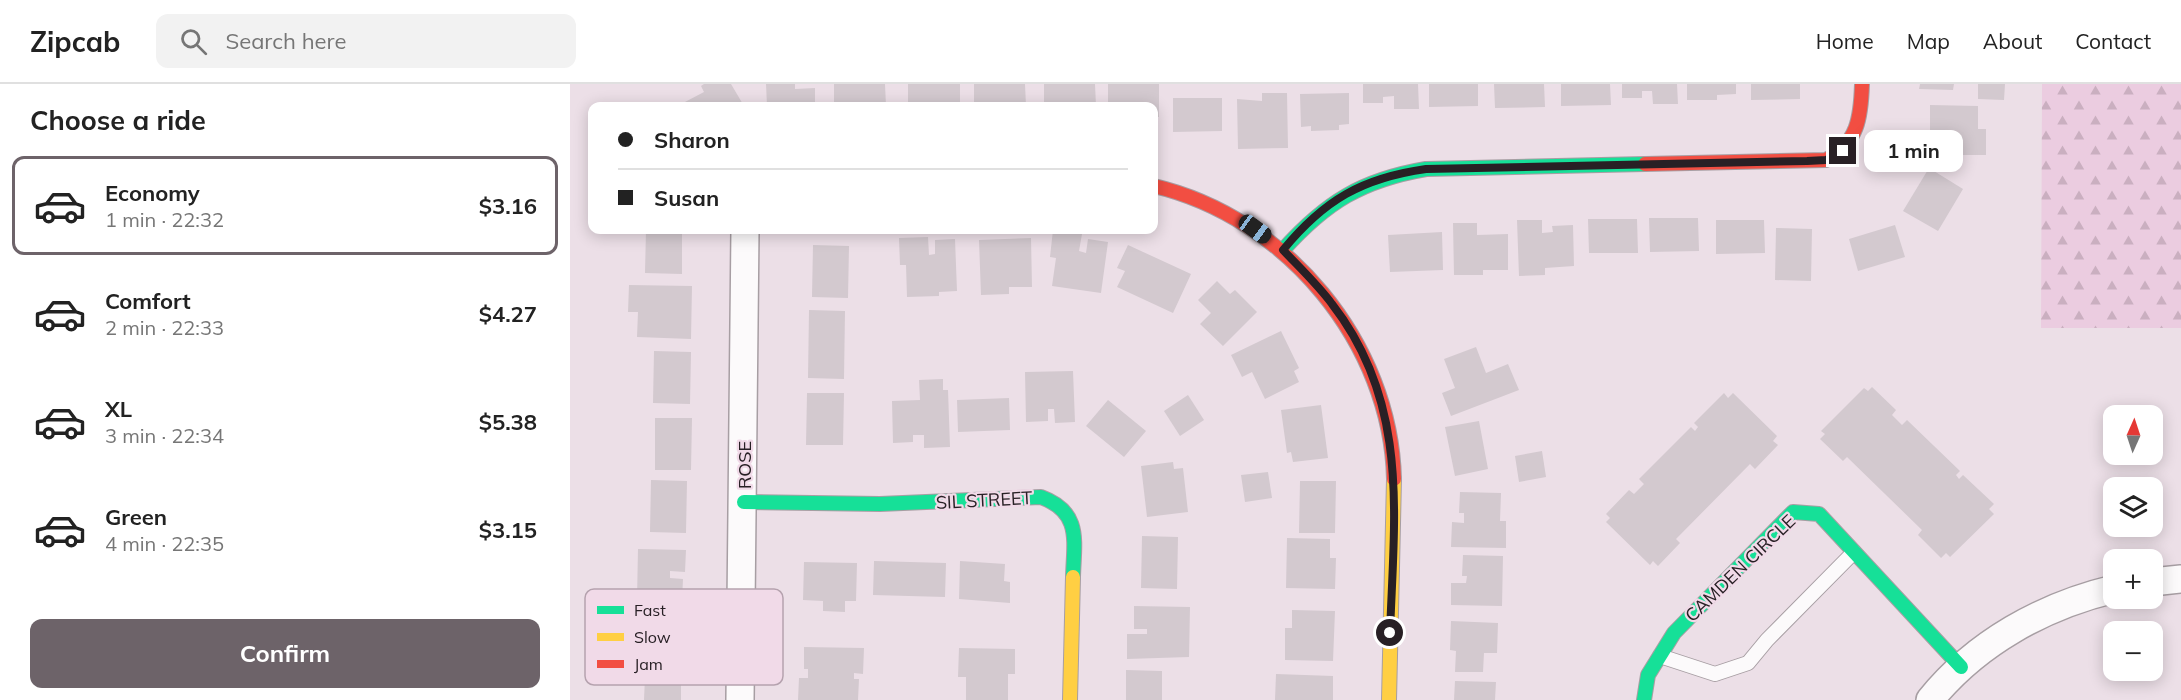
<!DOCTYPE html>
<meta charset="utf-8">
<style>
body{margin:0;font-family:Mulish,sans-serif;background:#f2f2f2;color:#222;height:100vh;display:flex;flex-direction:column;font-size:22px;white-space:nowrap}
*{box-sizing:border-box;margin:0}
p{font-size:20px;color:#767676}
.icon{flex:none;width:33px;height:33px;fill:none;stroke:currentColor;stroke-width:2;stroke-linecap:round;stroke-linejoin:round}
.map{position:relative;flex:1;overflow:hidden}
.drawer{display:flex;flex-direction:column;background:#fff;width:570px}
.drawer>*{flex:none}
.top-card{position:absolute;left:18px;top:18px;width:570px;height:132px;border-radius:12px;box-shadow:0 3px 15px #0003;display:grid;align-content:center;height:132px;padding:0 30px;background:#fff}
.needle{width:39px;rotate:3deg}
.controls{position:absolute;left:1533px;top:321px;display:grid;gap:12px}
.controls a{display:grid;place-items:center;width:60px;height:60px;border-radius:12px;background:#fff;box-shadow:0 3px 15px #0003;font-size:30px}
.end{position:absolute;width:27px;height:27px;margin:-14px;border:8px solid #282025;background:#fff;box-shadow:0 0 0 3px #fff}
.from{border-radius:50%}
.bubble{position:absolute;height:42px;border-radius:12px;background:#fff;box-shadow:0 3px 15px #0003;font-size:20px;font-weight:700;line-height:42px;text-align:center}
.car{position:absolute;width:18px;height:36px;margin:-18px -9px;border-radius:8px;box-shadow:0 0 4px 2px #0007;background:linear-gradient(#222 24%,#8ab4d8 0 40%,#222 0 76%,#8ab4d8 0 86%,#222 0)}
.top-card b{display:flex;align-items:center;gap:21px;height:57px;font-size:22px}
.top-card b+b{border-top:2px solid #e0e0e0}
.top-card i{width:15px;height:15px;background:#222}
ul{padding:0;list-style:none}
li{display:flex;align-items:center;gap:18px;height:99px;margin:0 12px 9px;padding:0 18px;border:3px solid transparent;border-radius:12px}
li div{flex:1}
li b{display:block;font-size:22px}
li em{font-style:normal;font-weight:700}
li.current{border-color:#6d6369}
li>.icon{width:54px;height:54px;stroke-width:1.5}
h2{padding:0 30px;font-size:27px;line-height:72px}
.primary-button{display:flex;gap:12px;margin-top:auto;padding:12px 30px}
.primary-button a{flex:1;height:69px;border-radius:12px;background:#6d6369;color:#fff;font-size:24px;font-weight:700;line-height:69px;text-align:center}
header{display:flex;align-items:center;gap:36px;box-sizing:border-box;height:84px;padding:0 30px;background:#fff;border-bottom:2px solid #e0e0e0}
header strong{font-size:28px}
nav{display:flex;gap:33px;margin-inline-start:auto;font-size:21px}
.search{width:420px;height:54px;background:#f2f2f2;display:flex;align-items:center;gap:15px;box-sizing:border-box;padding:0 21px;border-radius:12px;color:#767676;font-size:22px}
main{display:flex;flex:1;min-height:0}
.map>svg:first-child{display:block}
.forest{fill:url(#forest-firs)}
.building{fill:#d3c9cf}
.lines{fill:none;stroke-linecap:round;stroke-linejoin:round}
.lane-casing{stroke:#a79ea3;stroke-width:16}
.street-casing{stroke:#a79ea3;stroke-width:30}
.fast-casing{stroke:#a79ea3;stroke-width:16}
.slow-casing{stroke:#a79ea3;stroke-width:16}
.jam-casing{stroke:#a79ea3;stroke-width:16}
.lane{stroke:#fcfafb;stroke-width:14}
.street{stroke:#fcfafb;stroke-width:27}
.fast{stroke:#16e098;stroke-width:14}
.slow{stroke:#ffcf43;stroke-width:14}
.jam{stroke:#f24e42;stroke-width:14}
.route{stroke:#282025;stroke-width:8}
.labels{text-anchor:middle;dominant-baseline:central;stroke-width:4.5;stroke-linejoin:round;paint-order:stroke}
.street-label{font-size:18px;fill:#282025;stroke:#f1dae8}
.key{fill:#f1dae8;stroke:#b5a2ae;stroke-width:1.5}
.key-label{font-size:16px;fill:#282025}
</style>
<header>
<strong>Zipcab</strong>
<div class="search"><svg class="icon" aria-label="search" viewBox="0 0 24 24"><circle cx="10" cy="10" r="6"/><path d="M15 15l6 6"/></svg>Search here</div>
<nav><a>Home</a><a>Map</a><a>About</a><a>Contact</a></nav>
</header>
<main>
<section class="drawer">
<h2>Choose a ride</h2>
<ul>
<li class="current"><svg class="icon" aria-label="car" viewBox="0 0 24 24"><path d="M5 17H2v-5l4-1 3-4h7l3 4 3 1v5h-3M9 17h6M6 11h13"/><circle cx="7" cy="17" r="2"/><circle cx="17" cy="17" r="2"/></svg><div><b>Economy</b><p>1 min · 22:32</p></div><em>$3.16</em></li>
<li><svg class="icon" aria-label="car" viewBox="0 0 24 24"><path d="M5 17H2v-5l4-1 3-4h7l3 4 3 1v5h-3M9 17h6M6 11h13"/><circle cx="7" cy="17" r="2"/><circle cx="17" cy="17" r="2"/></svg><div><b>Comfort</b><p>2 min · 22:33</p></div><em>$4.27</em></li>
<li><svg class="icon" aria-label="car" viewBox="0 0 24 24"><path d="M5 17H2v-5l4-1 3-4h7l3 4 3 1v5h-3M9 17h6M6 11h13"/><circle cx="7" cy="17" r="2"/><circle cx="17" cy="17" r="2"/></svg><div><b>XL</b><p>3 min · 22:34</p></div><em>$5.38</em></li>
<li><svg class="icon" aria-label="car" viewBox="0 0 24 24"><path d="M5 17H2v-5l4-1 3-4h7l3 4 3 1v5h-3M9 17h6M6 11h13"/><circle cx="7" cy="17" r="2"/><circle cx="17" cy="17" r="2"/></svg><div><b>Green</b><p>4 min · 22:35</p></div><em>$3.15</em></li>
</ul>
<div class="primary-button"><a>Confirm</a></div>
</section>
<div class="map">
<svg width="1611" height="616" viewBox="0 0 1611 616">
<defs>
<pattern id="forest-firs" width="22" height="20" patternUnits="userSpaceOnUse" patternTransform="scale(1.5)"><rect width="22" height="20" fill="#ebcce0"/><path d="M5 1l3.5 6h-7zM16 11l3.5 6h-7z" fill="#caafc0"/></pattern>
</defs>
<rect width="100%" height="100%" fill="#ecdfe7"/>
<path class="forest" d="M1472,0h139v244h-140z"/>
<g class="building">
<path d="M134,0h27l13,22h-60l-1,-3 21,-11 -3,-6z"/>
<path d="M196,0h29v5l20,-1v18h-48z"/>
<path d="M264,0h51l1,22h-52z"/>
<rect x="338" y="0" width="52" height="22"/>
<path d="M404,0h51l1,22h-52z"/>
<path d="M474,0h51l1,22h-52z"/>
<path d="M538,0h51v33h-5v-11h-46z"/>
<path d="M793,0h55l1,25h-25v-13l-11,1v6h-20z"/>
<path d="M859,0h49v22l-49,1z"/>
<path d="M924,0h50l1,23 -50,1z"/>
<path d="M991,0h49l1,21 -50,1z"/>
<path d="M1052,0h55l1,20h-25l-1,-13h-10v7h-20z"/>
<path d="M1117,0h49v10l-19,1v5h-30z"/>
<path d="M1181,0h49v15l-49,1z"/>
<path d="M1350,0h34l-1,6 -34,-1z"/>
<path d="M1408,0h27l-1,16 -26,-1z"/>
<path d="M692,9h25l1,55 -50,1 -1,-50 25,2z"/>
<path d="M779,9v31l-10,1v5l-28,1v-5l-10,1 -1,-33z"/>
<path d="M603,14h49v33l-49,1z"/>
<path d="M1360,21l48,1v23h8v26h-56z"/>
<path d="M1359,84l34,21 -25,42 -35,-20z"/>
<path d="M1079,134h49l1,33 -49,1z"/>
<path d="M1018,135h49l1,34h-49z"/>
<path d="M947,136h25v13l11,-1 -1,-6 21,-1 1,41 -29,2v7l-26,1z"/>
<path d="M1146,136h48l1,33 -49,1z"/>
<path d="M883,139h24v12l31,-1v36h-25v5h-29z"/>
<path d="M1325,141l10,32 -47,14 -9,-32z"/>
<path d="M1206,144l36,1 -1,52 -36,-1z"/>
<path d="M76,146h36v44l-37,-1z"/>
<path d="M483,146l29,4 -3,17 7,2 2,-14 20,3 -7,51 -49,-7 4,-28 -6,-1z"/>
<path d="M872,148l1,38 -53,2 -2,-37z"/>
<path d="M358,153l1,18 6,-1v-14l20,-1 2,52 -18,1v4l-32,1 -1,-32h-6l-1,-27z"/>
<path d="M461,154l1,49h-23v7l-28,1 -2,-55z"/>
<path d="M243,161l36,1 -1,52 -36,-1z"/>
<path d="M558,161l63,29 -18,39 -56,-26 8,-16 -8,-3z"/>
<path d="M647,197l13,13 5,-4 22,22 -34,34 -23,-22 11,-11 -13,-13z"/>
<path d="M59,201l63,1 -1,53 -54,-2 1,-25h-10z"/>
<path d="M239,226l36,1 -1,68 -36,-1z"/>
<path d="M711,247l18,37 -5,3 5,11 -34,17 -13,-27 -10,5 -11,-22z"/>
<path d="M906,263l10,26 22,-9 11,26 -68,26 -9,-23 13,-5 -11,-29z"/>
<path d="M84,267l37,1 -1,52 -37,-1z"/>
<path d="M503,287l2,51 -20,1 -1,-14h-6v12l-22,1 -1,-50z"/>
<path d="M373,295v11h5l2,57 -26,1v-13h-11v7l-20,1 -1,-42 28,-1 -1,-20z"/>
<path d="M1302,303l24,23 -4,5 10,10 5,-5 53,51 -4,4 3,4 4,-4 31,29 -5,5 5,5 -44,43 -4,-4 -5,5 -23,-23 4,-5 -75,-73 -4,4 -23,-22 5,-5 -4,-3 43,-43 4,3z"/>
<path d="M237,309h37l-1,52h-37z"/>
<path d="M1154,309l4,5 5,-5 44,43 -4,5 5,4 -23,24 -5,-5 -74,75 4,4 -22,23 -5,-5 -3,4 -44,-43 4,-4 -4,-4 23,-24 5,4 10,-10 -5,-5 52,-52 4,4 3,-4 -4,-4z"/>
<path d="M618,311l16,25 -24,16 -16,-25z"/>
<path d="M439,314l1,32 -52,2 -1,-32z"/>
<path d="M538,316l38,31 -22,26 -38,-31z"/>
<path d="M751,321l7,53 -35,4 -2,-10 -4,1 -6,-43z"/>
<path d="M85,334h37l-1,52h-36z"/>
<path d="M909,337l9,48 -33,7 -10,-49z"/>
<path d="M972,367l4,26 -27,5 -4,-26z"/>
<path d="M603,378l1,7 9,-1 5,44 -41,5 -6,-51z"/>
<path d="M698,388l4,26 -27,4 -4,-27z"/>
<path d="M81,396l36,1 -1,52 -36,-1z"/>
<path d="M730,397h36l-1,52h-36z"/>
<path d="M890,408l41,1 -1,28h6v27l-55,-1 1,-25 12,1v-10h-5z"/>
<path d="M572,452l36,1 -1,52 -36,-1z"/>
<path d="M717,454l43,1v19h6l-1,31 -49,-1z"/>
<path d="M68,465l48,1 -1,22 -15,-1v7l13,1 -1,21 -45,-1z"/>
<path d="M893,471l40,1 -1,50 -51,-1v-22h15l1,-7h-5z"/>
<path d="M304,477l72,2 -1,34 -72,-2z"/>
<path d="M390,477l45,3 -1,17 6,1v21l-51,-4z"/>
<path d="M234,478l53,1 -1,38h-11v11l-22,-1v-10l-20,-1z"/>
<path d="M564,522l56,1 -1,50 -62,2v-25h20v-5h-13z"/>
<path d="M722,526l43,1 -2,50 -48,-1v-32h7z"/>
<path d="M881,537l47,2 -1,30h-13l-1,19h-28l1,-21 -6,-1z"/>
<path d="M234,563l60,1 -1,26 -9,-1v6h5l-1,21h-60l1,-22h9v-9h-4z"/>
<path d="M389,564l56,1v25h-7v26h-42v-23h-8z"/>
<path d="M556,586l36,1v29h-36z"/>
<path d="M706,590l57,2v24h-58z"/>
<path d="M75,593l36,1v22h-37z"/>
<path d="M885,597l41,1 -1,18h-41z"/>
</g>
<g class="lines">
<defs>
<path id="lane" d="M1090,572l55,18 33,-11 19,-23 87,-88"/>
<g id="street">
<path d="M1582,498l29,-3"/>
<path d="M170,616l5,-470"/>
<path d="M1360,616c46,-57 113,-94 184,-111"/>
</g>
<g id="fast">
<path d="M713,166c43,-48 79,-70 143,-81l219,-5"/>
<path d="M174,418l136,2 161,-7c41,15 33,44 32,80"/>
<path d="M1074,616l4,-25 26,-42 119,-121 26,2 142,153"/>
</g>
<g id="slow">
<path d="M500,616l3,-123"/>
<path d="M819,616l5,-221"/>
</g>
<g id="jam">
<path d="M1075,80l181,-4c32,-17 35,-43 36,-76"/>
<path d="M584,102c132,31 237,157 240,293"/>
</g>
</defs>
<use href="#lane" class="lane-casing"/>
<use href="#street" class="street-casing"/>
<use href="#fast" class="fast-casing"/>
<use href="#slow" class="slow-casing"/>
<use href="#jam" class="jam-casing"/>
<use href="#lane" class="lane"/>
<use href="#street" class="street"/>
<use href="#fast" class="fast"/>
<use href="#slow" class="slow"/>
<use href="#jam" class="jam"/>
</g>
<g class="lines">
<path class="route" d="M820,549c4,-117 20,-229 -58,-329 -14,-19 -32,-36 -49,-54 41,-50 79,-72 143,-81l381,-8 19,-1 17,-9"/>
</g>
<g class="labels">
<g class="street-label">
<text transform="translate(174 381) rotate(-90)">ROSE</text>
<text transform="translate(414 416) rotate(-3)">SIL STREET</text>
<text transform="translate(1170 484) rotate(-44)">CAMDEN CIRCLE</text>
</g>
</g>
<rect x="15" y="505" width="198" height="96" rx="9" class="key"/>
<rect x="27" y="522" width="27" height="8" fill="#16e098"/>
<rect x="27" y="549" width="27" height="8" fill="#ffcf43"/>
<rect x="27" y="576" width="27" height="8" fill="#f24e42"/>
<g class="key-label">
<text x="64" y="532">Fast</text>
<text x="64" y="559">Slow</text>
<text x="64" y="586">Jam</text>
</g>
</svg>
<div class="controls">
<a><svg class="needle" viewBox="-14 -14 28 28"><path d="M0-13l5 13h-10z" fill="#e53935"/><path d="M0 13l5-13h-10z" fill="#767676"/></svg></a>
<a><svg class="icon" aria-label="layers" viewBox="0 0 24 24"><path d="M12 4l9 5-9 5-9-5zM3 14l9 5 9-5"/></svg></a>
<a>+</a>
<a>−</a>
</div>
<i class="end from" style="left:820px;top:549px"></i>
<i class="end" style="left:1273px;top:67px"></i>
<div class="bubble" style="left:1294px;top:46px;width:99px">1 min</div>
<i class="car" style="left:685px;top:145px;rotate:126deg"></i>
<div class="top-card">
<b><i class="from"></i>Sharon</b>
<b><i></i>Susan</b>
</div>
</div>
</main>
